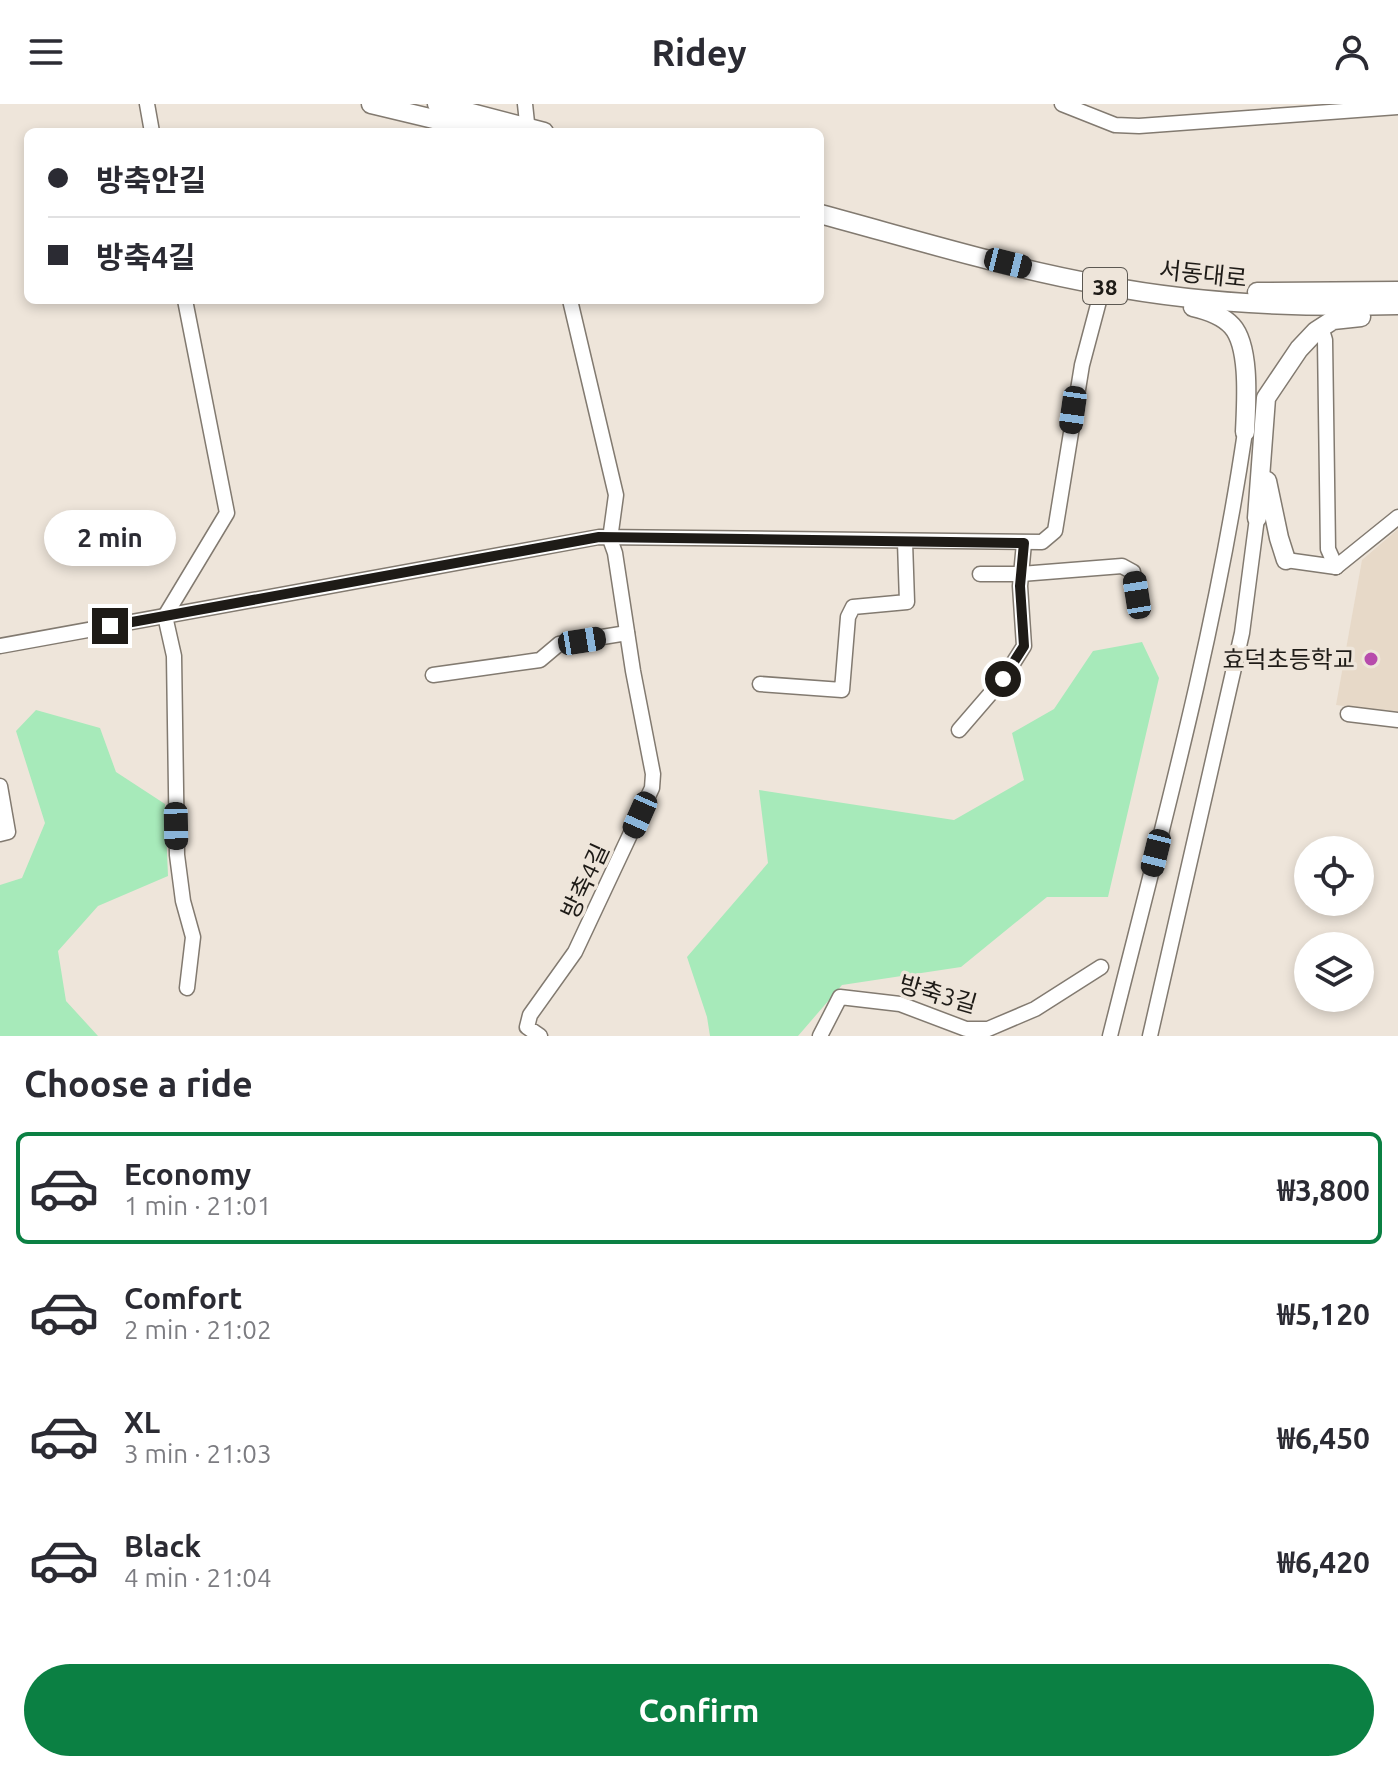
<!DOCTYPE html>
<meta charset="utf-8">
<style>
body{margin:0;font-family:Ubuntu,"Noto Sans KR",sans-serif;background:#f7f7f7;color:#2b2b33;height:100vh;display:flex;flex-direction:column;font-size:30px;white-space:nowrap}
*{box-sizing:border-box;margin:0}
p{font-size:26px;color:#7c7c81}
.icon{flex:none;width:44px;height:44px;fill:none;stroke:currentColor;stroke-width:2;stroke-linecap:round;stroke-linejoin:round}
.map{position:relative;height:932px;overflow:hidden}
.details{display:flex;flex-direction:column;background:#fff;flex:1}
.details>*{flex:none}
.guide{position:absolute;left:24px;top:24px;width:800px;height:176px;border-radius:12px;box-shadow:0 4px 12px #0003;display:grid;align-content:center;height:176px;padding:0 24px;background:#fff}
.controls{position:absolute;left:1294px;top:732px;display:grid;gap:16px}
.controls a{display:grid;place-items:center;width:80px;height:80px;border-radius:50%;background:#fff;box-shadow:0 4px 12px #0003;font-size:40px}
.end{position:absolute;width:36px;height:36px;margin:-18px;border:10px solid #1e1b17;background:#fff;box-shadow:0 0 0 4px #fff}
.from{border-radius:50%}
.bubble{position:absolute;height:56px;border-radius:28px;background:#fff;box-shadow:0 4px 12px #0003;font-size:26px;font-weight:700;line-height:56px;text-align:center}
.car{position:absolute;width:24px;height:48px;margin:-24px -12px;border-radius:10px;box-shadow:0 0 6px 2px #0007;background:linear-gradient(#222 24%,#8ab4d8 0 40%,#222 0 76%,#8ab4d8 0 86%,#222 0)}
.guide b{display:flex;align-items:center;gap:28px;height:76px;font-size:30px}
.guide b+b{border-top:2px solid #e1e1e2}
.guide i{width:20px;height:20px;background:#2b2b33}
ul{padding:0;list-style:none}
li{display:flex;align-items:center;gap:24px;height:112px;margin:0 16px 12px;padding:0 8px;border:4px solid transparent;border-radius:12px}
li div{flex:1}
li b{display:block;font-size:30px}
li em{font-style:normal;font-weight:700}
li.on{border-color:#0b8043}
li>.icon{width:72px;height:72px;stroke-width:1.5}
h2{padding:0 24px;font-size:36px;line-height:96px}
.primary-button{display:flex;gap:16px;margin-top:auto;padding:16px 24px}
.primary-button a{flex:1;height:92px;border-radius:48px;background:#0b8043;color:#fff;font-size:32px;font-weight:700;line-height:92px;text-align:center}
header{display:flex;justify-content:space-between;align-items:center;height:104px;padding:0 24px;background:#fff;font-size:36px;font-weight:700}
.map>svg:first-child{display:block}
.built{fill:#e7d9c8}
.green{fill:#a7eaba}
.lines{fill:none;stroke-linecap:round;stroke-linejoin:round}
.minor-casing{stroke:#827a70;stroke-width:17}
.major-casing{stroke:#827a70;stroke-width:21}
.minor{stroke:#fff;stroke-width:14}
.major{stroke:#fff;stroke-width:18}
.route{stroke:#1e1b17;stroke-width:10}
.poi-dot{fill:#b74bac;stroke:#eee5da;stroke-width:3}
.labels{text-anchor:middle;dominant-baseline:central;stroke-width:7;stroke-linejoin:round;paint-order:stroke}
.shield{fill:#eee5da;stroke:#5c5852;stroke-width:2}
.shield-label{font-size:22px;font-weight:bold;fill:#1e1b17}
.street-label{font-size:24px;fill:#1e1b17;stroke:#eee5da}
.poi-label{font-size:24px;fill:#1e1b17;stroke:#eee5da;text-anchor:end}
</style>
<header><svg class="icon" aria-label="menu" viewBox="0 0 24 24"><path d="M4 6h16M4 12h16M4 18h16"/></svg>Ridey<svg class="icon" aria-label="person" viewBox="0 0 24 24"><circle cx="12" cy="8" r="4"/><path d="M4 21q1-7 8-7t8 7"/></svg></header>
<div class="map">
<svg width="1398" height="932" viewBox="0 0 1398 932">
<rect width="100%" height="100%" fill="#eee5da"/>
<path class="built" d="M1398,425v184l-62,-8 26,-145z"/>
<g class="green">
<path d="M1142,538l17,36 -51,219h-61l-86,70 -119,18 -44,51h-88l-3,-19 -20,-60 81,-94 -9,-73 195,30 70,-40 -12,-47 42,-24 39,-58z"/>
<path d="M36,606l64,18 16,44 49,32 3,72 -70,30 -40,45 8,50 32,35h-98v-151l22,-7 23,-55 -29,-92z"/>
</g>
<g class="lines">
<defs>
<g id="minor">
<path d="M147,0l5,28"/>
<path d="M525,0l3,28"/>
<path d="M1062,0l53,21 24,1 259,-19"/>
<path d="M185,196l42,213 -62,103 9,40 3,199 6,46 10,36 -6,51"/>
<path d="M1321,223l4,13 3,209 8,18"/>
<path d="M1286,456l50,7"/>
<path d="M1336,463l62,-50"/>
<path d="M980,470h41l101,-8 11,6 4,23"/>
<path d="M0,542l599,-109 443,5 13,-11 27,-166 21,-79"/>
<path d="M433,571l107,-15 19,-16 68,-11"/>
<path d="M760,580l82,6 6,-73 5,-10 54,-5 -2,-60"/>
<path d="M1348,610l50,6"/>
<path d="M959,626l44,-51 21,-33 -4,-60 4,-43"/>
<path d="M0,682l8,46 -8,2"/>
<path d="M540,932l-13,-9 3,-12 45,-63 77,-164 1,-14 -20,-103 -18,-118 -5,-14 6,-44 -46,-195"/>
<path d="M820,932l20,-39 60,7 66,25h22l47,-20 66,-42"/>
<path d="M1110,932c50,-200 105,-399 135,-604"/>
<path d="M1150,932l92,-403 15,-115"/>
</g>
<g id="major">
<path d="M371,0l117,28"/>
<path d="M437,0l107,28"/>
<path d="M820,110c93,25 187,54 282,71 98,19 196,23 296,20"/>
<path d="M1257,188l141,-1"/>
<path d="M1193,203c13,3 30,9 39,19 19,21 14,80 13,106"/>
<path d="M1267,377l12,57 7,22"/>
<path d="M1257,414l9,-120 33,-49 17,-18 17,-11 28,-3"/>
</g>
</defs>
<use href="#minor" class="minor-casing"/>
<use href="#major" class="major-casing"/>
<use href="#minor" class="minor"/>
<use href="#major" class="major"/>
</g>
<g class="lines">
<path class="route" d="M110,522l489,-89 425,6 -4,43 4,60 -21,33"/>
</g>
<circle class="poi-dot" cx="1371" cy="555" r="8"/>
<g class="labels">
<rect class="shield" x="1083" y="164" width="44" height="36" rx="6"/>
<g class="shield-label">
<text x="1105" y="182">38</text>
</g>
<g class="street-label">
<text transform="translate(1203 170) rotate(6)">서동대로</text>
<text transform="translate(585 777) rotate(-65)">방축4길</text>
<text transform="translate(938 890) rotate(16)">방축3길</text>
</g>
<g class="poi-label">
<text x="1355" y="555">효덕초등학교</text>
</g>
</g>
</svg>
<div class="controls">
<a><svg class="icon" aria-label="locate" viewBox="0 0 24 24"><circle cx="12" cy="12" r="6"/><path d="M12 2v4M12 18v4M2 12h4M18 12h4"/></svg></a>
<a><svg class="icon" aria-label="layers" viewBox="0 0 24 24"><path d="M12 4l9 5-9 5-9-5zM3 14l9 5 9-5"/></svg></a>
</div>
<i class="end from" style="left:1003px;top:575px"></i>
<i class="end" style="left:110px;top:522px"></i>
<div class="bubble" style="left:44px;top:406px;width:132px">2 min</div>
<i class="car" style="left:1008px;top:159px;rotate:104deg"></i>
<i class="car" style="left:1073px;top:306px;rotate:188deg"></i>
<i class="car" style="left:1137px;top:491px;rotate:351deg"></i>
<i class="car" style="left:582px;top:537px;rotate:81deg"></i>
<i class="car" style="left:640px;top:711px;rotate:204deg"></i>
<i class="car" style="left:176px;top:722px;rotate:179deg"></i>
<i class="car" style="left:1156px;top:749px;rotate:194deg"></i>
<div class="guide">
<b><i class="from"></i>방축안길</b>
<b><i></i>방축4길</b>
</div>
</div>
<section class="details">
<h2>Choose a ride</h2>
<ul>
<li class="on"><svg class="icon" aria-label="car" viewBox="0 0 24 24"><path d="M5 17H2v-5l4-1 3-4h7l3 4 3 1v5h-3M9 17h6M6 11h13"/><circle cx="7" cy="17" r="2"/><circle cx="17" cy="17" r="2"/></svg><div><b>Economy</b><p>1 min · 21:01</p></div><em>₩3,800</em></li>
<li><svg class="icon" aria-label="car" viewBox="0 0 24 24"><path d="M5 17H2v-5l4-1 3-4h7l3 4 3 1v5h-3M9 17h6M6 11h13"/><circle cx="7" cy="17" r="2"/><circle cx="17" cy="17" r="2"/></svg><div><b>Comfort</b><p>2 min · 21:02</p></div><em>₩5,120</em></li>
<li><svg class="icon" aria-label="car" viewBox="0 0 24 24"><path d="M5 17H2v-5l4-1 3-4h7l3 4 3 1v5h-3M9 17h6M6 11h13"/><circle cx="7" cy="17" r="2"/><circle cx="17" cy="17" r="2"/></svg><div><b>XL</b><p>3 min · 21:03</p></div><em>₩6,450</em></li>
<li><svg class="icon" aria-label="car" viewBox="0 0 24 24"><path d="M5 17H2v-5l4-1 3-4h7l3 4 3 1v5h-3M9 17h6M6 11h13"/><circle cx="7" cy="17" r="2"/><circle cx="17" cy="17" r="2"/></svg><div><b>Black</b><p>4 min · 21:04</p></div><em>₩6,420</em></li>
</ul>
<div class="primary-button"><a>Confirm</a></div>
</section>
